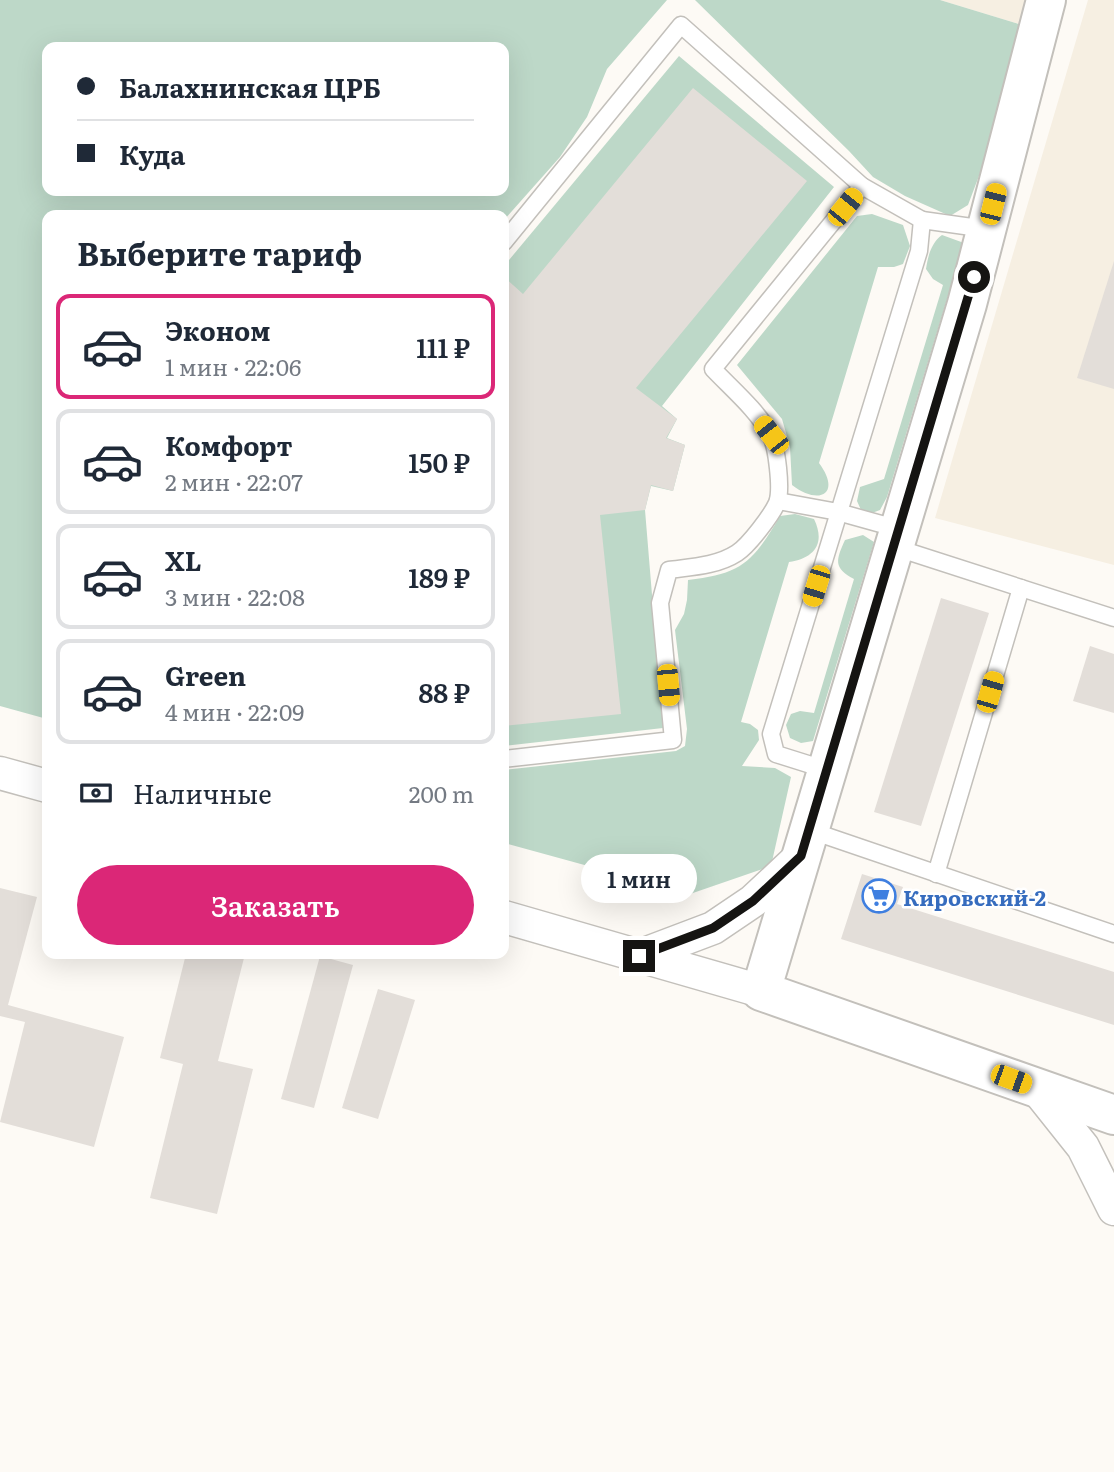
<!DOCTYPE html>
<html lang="ru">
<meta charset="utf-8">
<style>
body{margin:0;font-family:Literata,serif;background:#f6f6f7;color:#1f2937;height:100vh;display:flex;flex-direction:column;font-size:26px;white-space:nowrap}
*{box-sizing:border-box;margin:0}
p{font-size:23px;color:#747a83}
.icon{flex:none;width:38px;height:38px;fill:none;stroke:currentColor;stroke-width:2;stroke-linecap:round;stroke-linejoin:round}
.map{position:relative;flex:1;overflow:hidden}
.sheet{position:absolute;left:42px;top:210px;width:467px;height:749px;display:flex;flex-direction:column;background:#fff;border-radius:14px;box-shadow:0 7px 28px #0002}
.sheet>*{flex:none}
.top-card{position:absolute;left:42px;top:42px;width:467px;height:154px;border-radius:14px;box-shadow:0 7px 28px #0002;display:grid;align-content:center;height:154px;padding:0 35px;background:#fff}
.end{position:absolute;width:32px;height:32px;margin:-16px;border:9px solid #151412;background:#fff;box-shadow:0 0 0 4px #fff}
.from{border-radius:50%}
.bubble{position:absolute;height:49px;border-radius:24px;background:#fff;box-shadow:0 7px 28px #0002;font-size:23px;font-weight:600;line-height:49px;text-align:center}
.car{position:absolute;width:21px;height:42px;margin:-21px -10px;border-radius:9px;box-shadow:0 0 5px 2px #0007;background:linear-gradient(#f5c518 24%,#345 0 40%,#f5c518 0 76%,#345 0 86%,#f5c518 0)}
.top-card b{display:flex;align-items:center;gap:24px;height:66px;font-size:26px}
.top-card b+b{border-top:2px solid #e0e1e3}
.top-card i{width:18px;height:18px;background:#1f2937}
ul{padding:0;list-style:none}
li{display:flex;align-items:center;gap:21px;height:105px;margin:0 14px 10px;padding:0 21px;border:4px solid #e0e1e3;border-radius:14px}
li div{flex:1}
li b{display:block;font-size:26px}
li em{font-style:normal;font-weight:600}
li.current{border-color:#db2777}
li>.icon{width:63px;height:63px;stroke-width:1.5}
h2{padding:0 35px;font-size:32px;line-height:84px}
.pay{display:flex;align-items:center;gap:18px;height:77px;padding:0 35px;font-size:26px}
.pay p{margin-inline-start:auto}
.button{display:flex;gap:14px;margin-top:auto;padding:14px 35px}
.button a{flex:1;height:80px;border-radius:42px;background:#db2777;color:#fff;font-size:28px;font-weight:600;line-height:80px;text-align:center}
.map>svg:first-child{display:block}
.built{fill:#f6efe2}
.green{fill:#bdd8c8;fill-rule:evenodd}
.building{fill:#e3ded9}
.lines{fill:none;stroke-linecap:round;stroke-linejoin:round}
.lane-casing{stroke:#c3c0bb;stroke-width:19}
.street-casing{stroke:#c3c0bb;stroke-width:35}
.secondary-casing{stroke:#c3c0bb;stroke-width:42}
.lane{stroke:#fff;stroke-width:16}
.street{stroke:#fff;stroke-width:32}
.secondary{stroke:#fff;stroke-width:38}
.route{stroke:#151412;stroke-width:9}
.labels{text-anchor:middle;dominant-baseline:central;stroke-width:5;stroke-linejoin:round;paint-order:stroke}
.shop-label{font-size:21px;font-weight:bold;fill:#366cbe;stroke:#fff;text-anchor:start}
</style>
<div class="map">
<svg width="1114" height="1472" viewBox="0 0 1114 1472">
<rect width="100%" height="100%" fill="#fdfaf5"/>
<g class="built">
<path d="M940,0h88l-6,25z"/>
<path d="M1088,0h26v565l-179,-47z"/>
</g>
<g class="green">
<path d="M0,0h667l-60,69 -20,48 -27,40 -56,63v-5h-457v504l-47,-13zM47,47h457v144h-457z"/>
<path d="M695,0h245l82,25 -37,135 -17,45 -18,11 -45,-20 -32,-19 -24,-26z"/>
<path d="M679,56l155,131 -172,219 15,13 -10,19 18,7 -12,46 -22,-5 -6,24 18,218 -159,18v-480z"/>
<path d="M872,214l31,11 7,21 -7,18 -9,3h-16l-59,196c23,31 0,43 -27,22l-2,-38 -8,-28 -45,-54 120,-149z"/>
<path d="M942,235l22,8 -77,254 -7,13 -8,3 -11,-3 -4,-9 3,-14 24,-8 59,-194 -10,-6 -7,-10c2,-13 5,-26 16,-34z"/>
<path d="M795,514l19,5c12,25 0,39 -25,43l-48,160 9,2 8,6 1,10 -17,26 33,2 16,9 -20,89 -81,28 -186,-51v-73l172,-19 9,-5 2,-17 -12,-99 9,-16 3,-14 1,-20c54,-6 65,-18 92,-64z"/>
<path d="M863,535l11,7 -61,199 -12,2 -11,-5 -4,-13 5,-11 9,-3 14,2 40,-134c-21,-11 -18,-19 -9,-39z"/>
</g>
<g class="building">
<path d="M693,88l114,93 -171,207 41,31 -11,19 19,7 -12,46 -22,-6 -6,25 -45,5 21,199 -117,12v-449l19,17z"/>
<path d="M1114,261v128l-37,-11z"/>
<path d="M941,598l48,15 -68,213 -47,-14z"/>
<path d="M1090,646l24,8v59l-41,-12z"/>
<path d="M862,874l41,13 -6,17 217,68v53l-273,-86z"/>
<path d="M0,888l37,9 -29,108 116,32 -30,110 -94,-25 25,-100 -25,-6z"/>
<path d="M186,954h59l-27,107 35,8 -36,145 -67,-16 33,-134 -23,-6z"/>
<path d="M320,956l33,9 -39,143 -33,-9z"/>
<path d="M378,989l37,11 -37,119 -36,-11z"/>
</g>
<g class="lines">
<defs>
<g id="lane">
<path d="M504,242l177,-217 181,161 60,34"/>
<path d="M778,501l60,11 61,17"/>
<path d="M894,547l220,71"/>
<path d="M504,759l169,-19 -13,-137 9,-33c22,-3 48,-4 68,-17 12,-8 34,-37 40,-50 5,-13 0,-57 -7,-69 -13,-24 -38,-45 -57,-65l149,-183"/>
<path d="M827,770l-51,-16 -5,-20 148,-483 3,-31 64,9"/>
<path d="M809,830l305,104"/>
<path d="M936,874l85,-286"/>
</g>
<g id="street">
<path d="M0,773l47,13"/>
<path d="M504,917l257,74"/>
<path d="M639,956l74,-28 40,-27 48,-45"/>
<path d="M1036,1088l47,59 31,62"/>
</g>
<path id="secondary" d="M1046,0l-79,304 -206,687 353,124"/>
</defs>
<use href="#lane" class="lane-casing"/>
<use href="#street" class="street-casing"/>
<use href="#secondary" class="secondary-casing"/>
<use href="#lane" class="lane"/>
<use href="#street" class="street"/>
<use href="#secondary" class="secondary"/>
</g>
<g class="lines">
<path class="route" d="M639,956l74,-28 40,-27 48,-45 173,-579"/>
</g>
<defs>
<symbol id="supermarket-ring" viewBox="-11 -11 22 22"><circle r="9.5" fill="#fff" stroke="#3f7fe0" stroke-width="1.5"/><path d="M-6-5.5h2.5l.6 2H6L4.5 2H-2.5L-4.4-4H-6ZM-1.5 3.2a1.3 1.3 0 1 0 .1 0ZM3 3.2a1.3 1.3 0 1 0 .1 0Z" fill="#3f7fe0"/></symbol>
</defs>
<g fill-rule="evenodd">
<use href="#supermarket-ring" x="860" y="877" width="38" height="38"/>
</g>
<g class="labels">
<g class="shop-label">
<text x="903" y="896">Кировский-2</text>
</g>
</g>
</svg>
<i class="end from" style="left:974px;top:277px"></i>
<i class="end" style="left:639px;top:956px"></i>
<div class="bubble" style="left:581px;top:854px;width:116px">1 мин</div>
<i class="car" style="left:993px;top:204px;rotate:14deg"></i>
<i class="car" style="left:845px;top:207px;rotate:39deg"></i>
<i class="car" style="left:771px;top:435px;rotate:322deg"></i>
<i class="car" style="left:816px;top:586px;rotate:197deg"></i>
<i class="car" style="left:668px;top:685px;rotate:175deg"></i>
<i class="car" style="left:990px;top:692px;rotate:16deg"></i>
<i class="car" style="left:1011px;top:1079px;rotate:110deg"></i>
<div class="top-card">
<b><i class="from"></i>Балахнинская ЦРБ</b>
<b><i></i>Куда</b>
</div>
<section class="sheet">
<h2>Выберите тариф</h2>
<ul>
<li class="current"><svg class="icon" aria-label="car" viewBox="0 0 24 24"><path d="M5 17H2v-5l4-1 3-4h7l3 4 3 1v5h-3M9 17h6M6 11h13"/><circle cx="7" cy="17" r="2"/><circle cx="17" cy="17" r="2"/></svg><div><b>Эконом</b><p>1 мин · 22:06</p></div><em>111 ₽</em></li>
<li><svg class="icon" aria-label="car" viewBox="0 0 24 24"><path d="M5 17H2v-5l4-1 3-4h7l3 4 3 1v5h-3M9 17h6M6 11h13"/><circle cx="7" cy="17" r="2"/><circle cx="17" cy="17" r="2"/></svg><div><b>Комфорт</b><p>2 мин · 22:07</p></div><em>150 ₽</em></li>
<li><svg class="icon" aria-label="car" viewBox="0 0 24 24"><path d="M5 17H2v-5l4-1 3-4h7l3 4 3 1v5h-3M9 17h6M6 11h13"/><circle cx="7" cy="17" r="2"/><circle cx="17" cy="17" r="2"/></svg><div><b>XL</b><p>3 мин · 22:08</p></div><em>189 ₽</em></li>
<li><svg class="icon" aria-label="car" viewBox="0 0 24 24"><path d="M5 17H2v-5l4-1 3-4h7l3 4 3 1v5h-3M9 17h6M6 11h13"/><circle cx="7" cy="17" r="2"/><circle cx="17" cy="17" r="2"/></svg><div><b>Green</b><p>4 мин · 22:09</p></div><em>88 ₽</em></li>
</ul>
<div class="pay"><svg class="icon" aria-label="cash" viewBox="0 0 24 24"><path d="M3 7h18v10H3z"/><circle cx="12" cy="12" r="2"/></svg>Наличные<p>200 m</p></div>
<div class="button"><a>Заказать</a></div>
</section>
</div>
